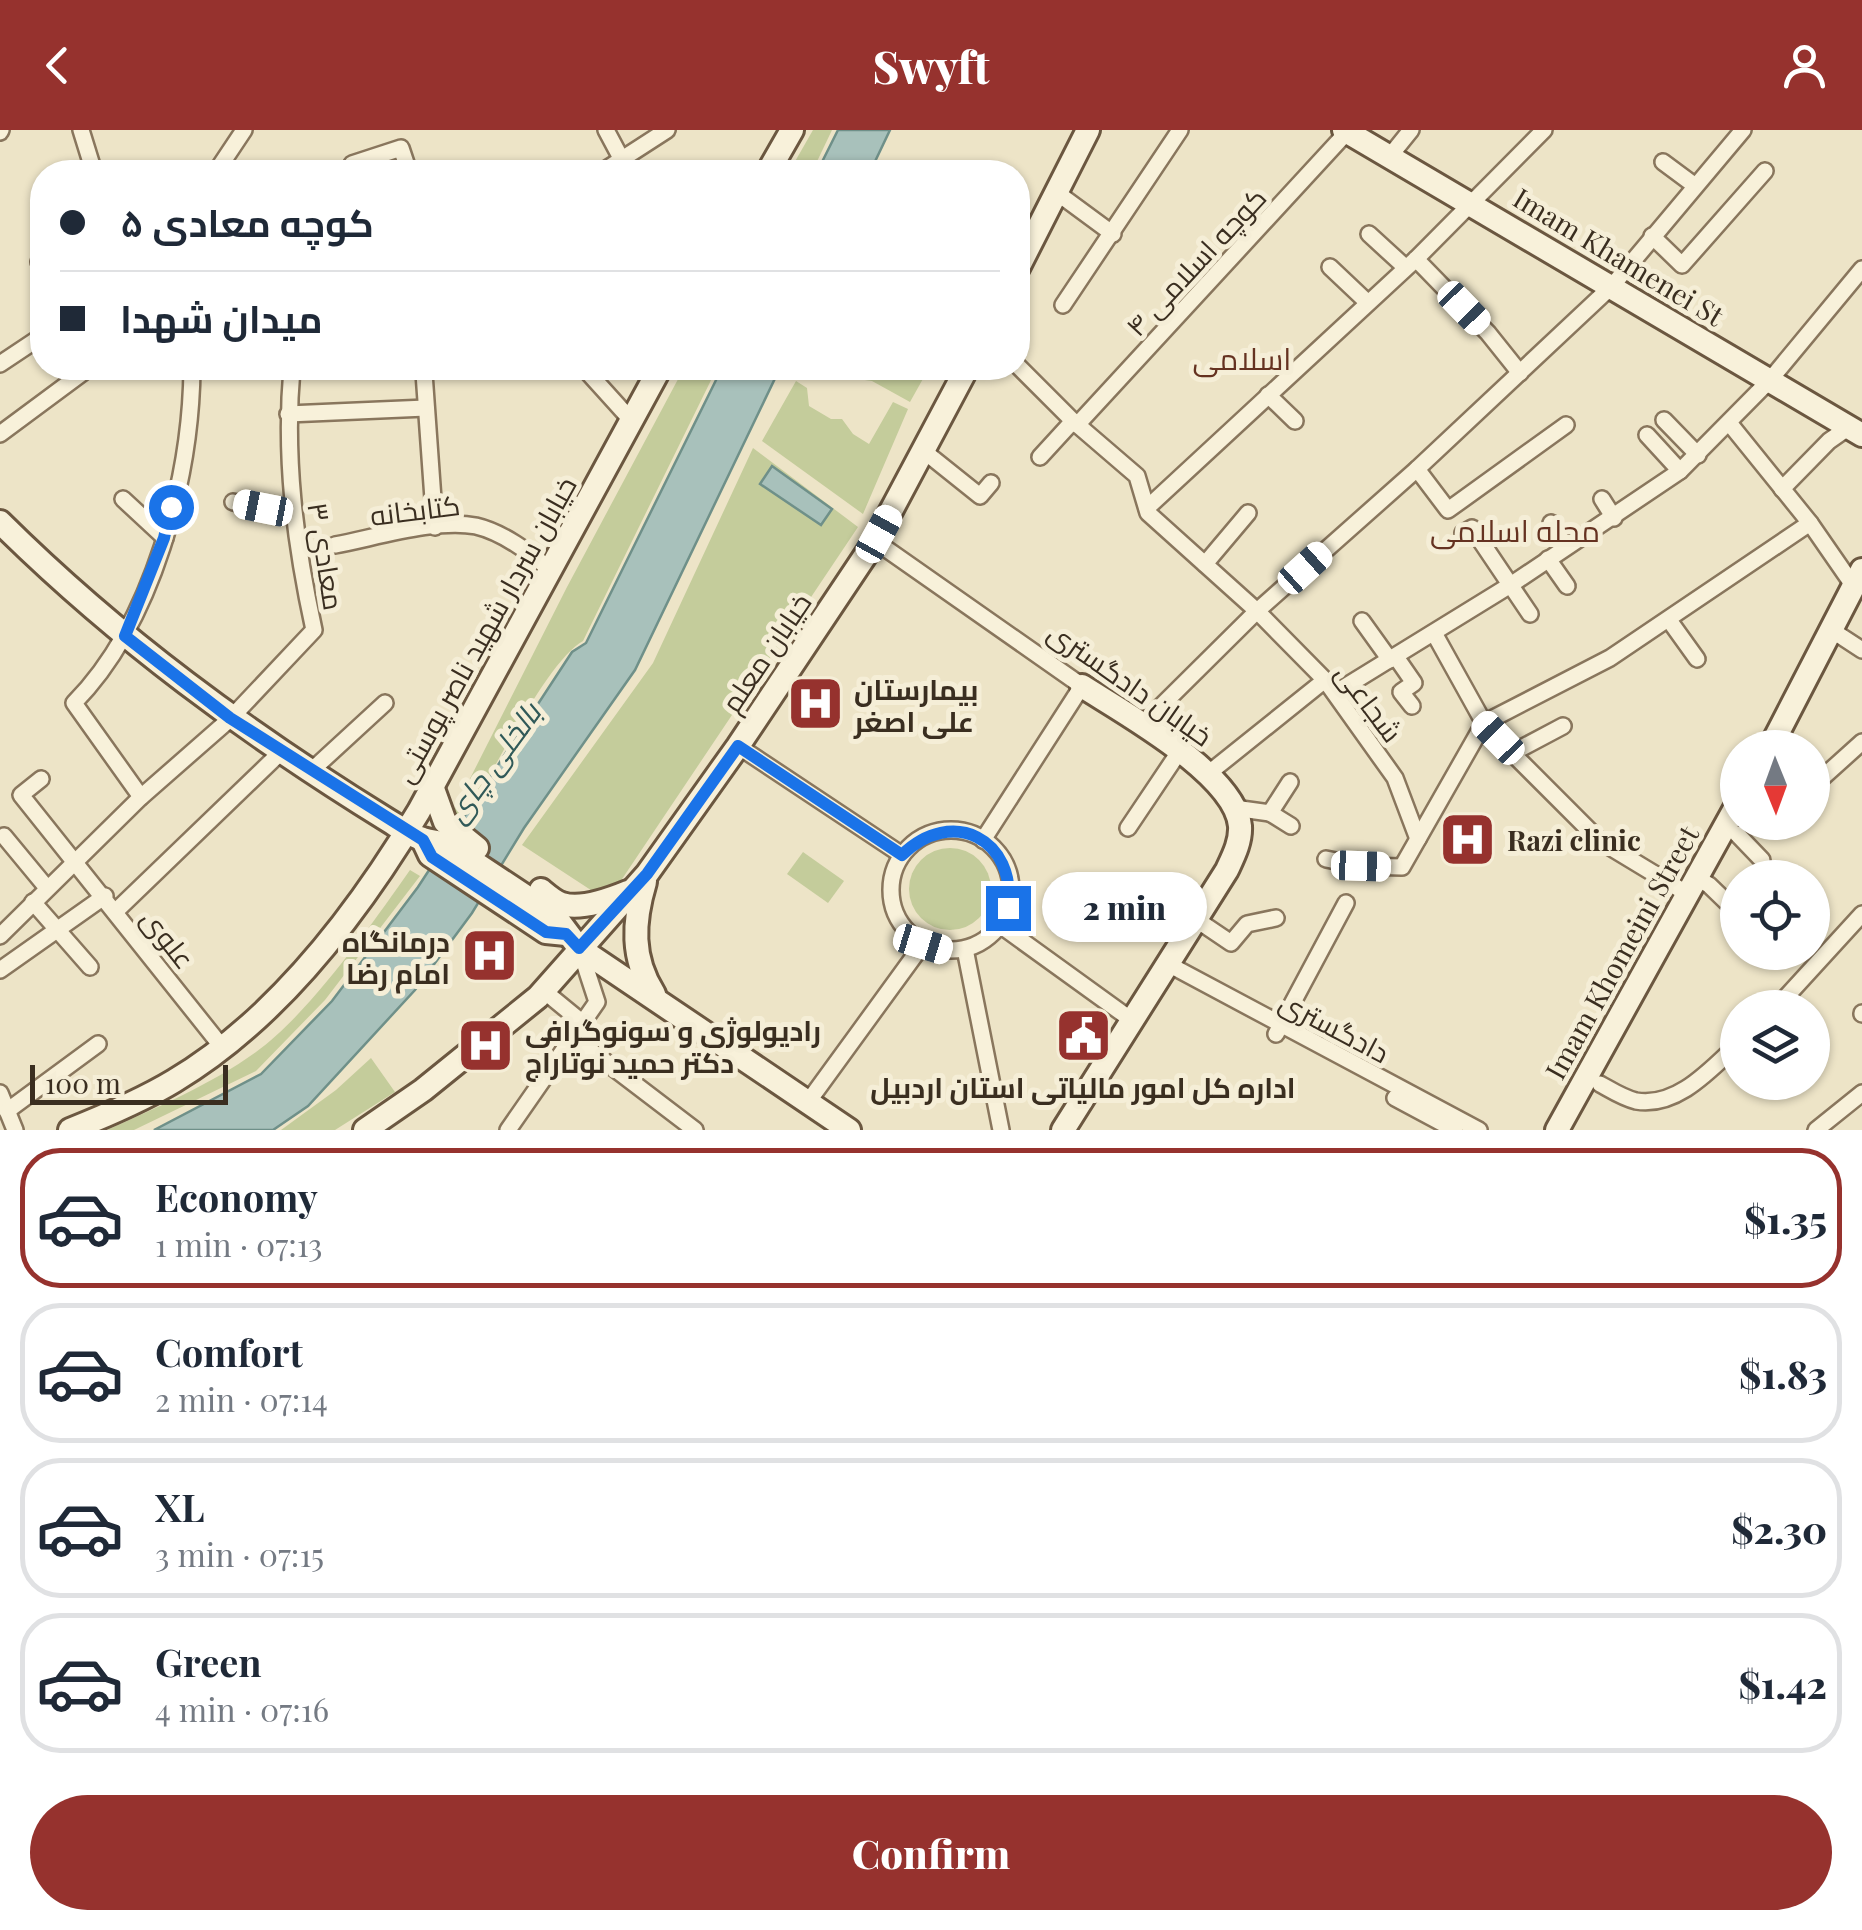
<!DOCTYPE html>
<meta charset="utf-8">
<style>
body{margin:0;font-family:"Playfair Display",Cairo,serif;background:#f2f2f3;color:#1f2937;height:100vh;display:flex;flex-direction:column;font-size:38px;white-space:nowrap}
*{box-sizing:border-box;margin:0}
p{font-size:32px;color:#747a83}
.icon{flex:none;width:55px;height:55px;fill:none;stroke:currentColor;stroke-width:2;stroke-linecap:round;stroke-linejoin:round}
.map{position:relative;height:1000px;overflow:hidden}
.sheet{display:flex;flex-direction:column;background:#fff;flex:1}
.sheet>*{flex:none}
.top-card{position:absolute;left:30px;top:30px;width:1000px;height:220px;border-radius:40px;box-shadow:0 2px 8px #0004;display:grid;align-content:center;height:220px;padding:0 30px;background:#fff}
.needle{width:65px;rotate:179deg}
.fabs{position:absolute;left:1720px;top:600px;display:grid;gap:20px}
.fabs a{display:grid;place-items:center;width:110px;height:110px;border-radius:50%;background:#fff;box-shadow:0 2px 8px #0004;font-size:50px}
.scale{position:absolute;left:30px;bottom:25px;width:198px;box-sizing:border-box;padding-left:10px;border:5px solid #3a2e20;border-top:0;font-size:28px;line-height:35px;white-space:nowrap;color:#3a2e20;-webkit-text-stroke:8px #f5eed7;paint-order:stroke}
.end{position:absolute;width:45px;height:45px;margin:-22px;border:12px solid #1a73e8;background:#fff;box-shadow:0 0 0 5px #fff}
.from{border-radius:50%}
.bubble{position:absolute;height:70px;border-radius:35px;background:#fff;box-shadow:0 2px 8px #0004;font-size:32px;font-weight:800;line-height:70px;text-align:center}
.car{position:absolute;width:30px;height:60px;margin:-30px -15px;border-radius:12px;box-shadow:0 0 8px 2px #0007;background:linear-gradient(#fff 24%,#345 0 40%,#fff 0 76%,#345 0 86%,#fff 0)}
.top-card b{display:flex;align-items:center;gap:35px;height:95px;font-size:38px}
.top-card b+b{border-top:2px solid #e0e1e3}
.top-card i{width:25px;height:25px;background:#1f2937}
ul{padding:18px 0 0;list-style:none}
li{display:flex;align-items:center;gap:30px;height:140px;margin:0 20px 15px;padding:0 10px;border:5px solid #e0e1e3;border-radius:40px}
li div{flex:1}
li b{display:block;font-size:38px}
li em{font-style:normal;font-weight:800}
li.selected{border-color:#96322e}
li>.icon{width:90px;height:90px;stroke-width:1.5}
.cta{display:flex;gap:20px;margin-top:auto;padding:20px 30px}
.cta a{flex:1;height:115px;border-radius:60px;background:#96322e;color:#fff;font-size:40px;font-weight:800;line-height:115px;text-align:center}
header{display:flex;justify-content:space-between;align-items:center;height:130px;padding:0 30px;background:#96322e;color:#fff;font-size:45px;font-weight:800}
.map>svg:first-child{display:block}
.green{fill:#c4cc9b}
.water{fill:#a8c1bb;stroke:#6f9089;stroke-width:2.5}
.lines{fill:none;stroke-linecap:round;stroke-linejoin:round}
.street-casing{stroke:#89765d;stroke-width:20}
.secondary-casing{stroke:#6b5740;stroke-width:28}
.street{stroke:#f8f1da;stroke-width:15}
.secondary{stroke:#f8f1da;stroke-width:22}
.route{stroke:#1a73e8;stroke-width:12}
.labels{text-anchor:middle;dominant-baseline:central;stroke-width:10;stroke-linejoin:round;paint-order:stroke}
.street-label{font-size:28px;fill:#3a2e20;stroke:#f5eed7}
.poi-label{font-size:28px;font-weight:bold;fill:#3a2e20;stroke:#f5eed7;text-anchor:start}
.neighbourhood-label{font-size:30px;fill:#653221;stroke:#f5eed7}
.water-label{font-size:30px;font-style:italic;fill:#305958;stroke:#f5eed7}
</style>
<header><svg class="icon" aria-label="back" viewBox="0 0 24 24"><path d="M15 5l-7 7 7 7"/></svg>Swyft<svg class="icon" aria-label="person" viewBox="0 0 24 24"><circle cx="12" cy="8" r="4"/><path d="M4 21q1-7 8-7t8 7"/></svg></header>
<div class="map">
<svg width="1862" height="1000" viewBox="0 0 1862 1000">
<rect width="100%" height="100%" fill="#ede4c7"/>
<g class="green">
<path d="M813,0h19l-20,42h-23z"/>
<path d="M684,238h33l-134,273c-37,20 -100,149 -124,191l-12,-8 120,-237z"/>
<path d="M854,238h75l-19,34 -38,-21 -22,-3z"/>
<path d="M796,251l11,7 2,18 22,13h11l11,15 16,10 24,-42 15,7 -45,105 -101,-73z"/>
<path d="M753,318l105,79 -244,364 -11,7 -81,-53 131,-182z"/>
<circle cx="950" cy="759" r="41"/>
<path d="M803,722l41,29 -16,22 -41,-29z"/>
<path d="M410,740l10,6 -95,124 -69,71 -122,59h-27c51,-23 103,-45 149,-78 53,-38 116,-128 154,-182z"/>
<path d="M371,928l24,34 -60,38h-54l55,-40z"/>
</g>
<g class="water">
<path d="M838,0h52l-20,42h-53z"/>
<path d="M722,238h58l-145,302 -111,158 -52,85 -57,77 -107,116 -35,24h-119l107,-56 71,-73 86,-114 154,-235 14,-9z"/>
<path d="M772,336l60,43 -11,16 -61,-41z"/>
</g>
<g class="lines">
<defs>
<g id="street">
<path d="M81,0l13,42"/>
<path d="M606,0l16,30"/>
<path d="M0,2l1,-2"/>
<path d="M1390,26l21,-26"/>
<path d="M1663,32l31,23"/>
<path d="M352,34l49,-16 8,24"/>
<path d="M216,42l28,-42"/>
<path d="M602,42l65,-42"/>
<path d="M1056,62l57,42"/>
<path d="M1369,104l36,33"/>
<path d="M1652,106l30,29 83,-94"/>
<path d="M1416,129l72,74 32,40"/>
<path d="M42,130l-3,2 3,4"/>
<path d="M1330,137l37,35"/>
<path d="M1063,175l117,-175"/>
<path d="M0,234l42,-28"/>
<path d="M1018,236l55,55 64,55 11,37 109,98 68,69 70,98 23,61"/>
<path d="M584,238l47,52"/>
<path d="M424,243l11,154"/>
<path d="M1268,265l27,26"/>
<path d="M288,284l138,-6"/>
<path d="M1664,290l34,35"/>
<path d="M1730,294l80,99 45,65"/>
<path d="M1077,295l272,-295"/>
<path d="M0,304l89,-66"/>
<path d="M1647,305l33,36"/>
<path d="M925,322l55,44 11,-13"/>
<path d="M1040,327l33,-36"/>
<path d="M1417,339l31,41 118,-85"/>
<path d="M1782,359l47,-48 20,-14"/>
<path d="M123,369l42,39"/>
<path d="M1602,369l12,19"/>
<path d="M233,372l59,12"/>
<path d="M1147,378l269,-249 128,-129"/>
<path d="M1551,393l15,24"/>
<path d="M1463,403l9,-5 58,86"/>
<path d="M875,411l207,145 -99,154"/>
<path d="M335,415c39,-7 101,-27 141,-19 26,6 55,27 74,44"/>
<path d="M1548,429l19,27"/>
<path d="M1205,434l43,-51"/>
<path d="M1669,490l28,39"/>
<path d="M1362,491l28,39"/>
<path d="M1833,501l29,19"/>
<path d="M1434,503l50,90 28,30 88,88 86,52"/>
<path d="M1396,527l18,26 -13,9 11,14"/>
<path d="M1335,563l177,-109 168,-113 90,-91 92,-111"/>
<path d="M1142,595l115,-114 160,-142 195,-183 131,-156"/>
<path d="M738,616l164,109"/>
<path d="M1512,623l51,-27"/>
<path d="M311,641l74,-68"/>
<path d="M1209,643l116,-93"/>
<path d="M41,649l-20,16 201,252"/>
<path d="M1812,657l50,-45"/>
<path d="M141,667l-67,-94c79,-80 117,-225 118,-335"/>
<path d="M1234,678l36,5 20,-31"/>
<path d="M1270,683l21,13"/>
<path d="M1128,698l51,-76"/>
<circle cx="951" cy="760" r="60"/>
<path d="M1737,704l25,26"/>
<path d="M4,706l43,52"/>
<path d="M1326,729l35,7 41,1 82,-144 126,-65 200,-135"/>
<path d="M1695,747l14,8 29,28"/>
<path d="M33,772l57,65"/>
<path d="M116,781l164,-158"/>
<path d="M1197,790l34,23 16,-19 29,-6"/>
<path d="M1000,795l133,96"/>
<path d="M0,806l141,-139 89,-78 84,-89c-19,-87 -30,-173 -22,-262"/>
<path d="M965,819l36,181"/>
<path d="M1168,834l311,166"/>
<path d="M0,840l105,-74"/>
<path d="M544,861l39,32"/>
<path d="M1776,878l86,-94"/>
<path d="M1862,883v1"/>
<path d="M1276,904l70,-131"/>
<path d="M573,907l122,93"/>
<path d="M1600,954c11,6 23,14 36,17 41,7 75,-32 102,-57"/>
<path d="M0,963l15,37"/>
<path d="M1395,968l60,32"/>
<path d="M808,972l115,-158"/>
<path d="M7,981l91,-67"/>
<path d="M508,1000l89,-128 -17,-52"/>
<path d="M1816,1000l46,-37"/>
</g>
<g id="secondary">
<path d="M1344,0l518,305"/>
<path d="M768,42l24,-42"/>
<path d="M1018,138l70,-138"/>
<path d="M0,392c118,117 248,212 389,299 10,6 22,15 34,18 11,4 17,1 28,8l104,69 24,32 270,182"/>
<path d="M1770,618l92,-178"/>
<path d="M432,656l13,36 32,26"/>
<path d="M423,710l7,15 116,77 20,2"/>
<path d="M645,752c-12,40 -14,76 9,112"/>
<path d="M541,760c6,5 14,12 21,14 19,6 49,-5 66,-12"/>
<path d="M70,1000c35,-14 71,-29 104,-49 104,-62 184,-168 245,-270l241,-443"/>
<path d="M365,1000l58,-40 115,-93 109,-123 91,-128 137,-205 92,-173"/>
<path d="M1063,1000l164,-260c6,-13 14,-28 13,-44 -5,-52 -116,-113 -158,-140"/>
<path d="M1557,1000l181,-327"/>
</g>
</defs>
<use href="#street" class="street-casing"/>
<use href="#secondary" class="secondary-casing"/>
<use href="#street" class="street"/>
<use href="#secondary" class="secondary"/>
</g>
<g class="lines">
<path class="route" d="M171,377l-7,31 -39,98 105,82 193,122 9,17 114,75 20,2 13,14 68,-74 91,-128 164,109c50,-49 115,-16 106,53"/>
</g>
<defs>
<symbol id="hospital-square" viewBox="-11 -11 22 22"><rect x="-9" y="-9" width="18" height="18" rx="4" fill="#96322e" stroke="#f5eed7"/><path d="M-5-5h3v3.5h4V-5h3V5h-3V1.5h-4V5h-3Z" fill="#fff"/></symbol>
<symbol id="civic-square" viewBox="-11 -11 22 22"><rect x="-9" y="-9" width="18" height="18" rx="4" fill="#96322e" stroke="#f5eed7"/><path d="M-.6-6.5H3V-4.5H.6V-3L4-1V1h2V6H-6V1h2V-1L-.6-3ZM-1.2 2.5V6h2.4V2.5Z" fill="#fff"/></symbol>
</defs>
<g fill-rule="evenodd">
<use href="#hospital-square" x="784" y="542" width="63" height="63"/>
<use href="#hospital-square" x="1436" y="678" width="63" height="63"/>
<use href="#hospital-square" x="458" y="794" width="63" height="63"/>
<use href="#civic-square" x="1052" y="874" width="63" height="63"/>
<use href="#hospital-square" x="454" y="884" width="63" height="63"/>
</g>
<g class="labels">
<g class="street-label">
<text transform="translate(1619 126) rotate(31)">Imam Khamenei St</text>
<text transform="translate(1195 131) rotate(-47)">کوچه اسلامی ۴</text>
<text transform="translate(415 379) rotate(-7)">کتابخانه</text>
<text transform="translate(327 426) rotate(81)">معادی ۳</text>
<text transform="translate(484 499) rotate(-61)">خیابان سردار شهید ناصر پوستی</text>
<text transform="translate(765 522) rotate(-56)">خیابان معلم</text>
<text transform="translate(1131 553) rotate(35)">خیابان دادگستری</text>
<text transform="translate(1370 572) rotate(53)">شجاعی</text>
<text transform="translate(169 808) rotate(52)">علوی</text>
<text transform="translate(1621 822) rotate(-61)">Imam Khomeini Street</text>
<text transform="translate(1335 896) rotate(28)">دادگستری</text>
</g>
<g class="poi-label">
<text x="854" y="558">بیمارستان<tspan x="854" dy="32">علی اصغر</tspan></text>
<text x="1507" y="709">Razi clinic</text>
<text x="450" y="810" text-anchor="end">درمانگاه<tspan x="450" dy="32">امام رضا</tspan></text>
<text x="525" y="899">رادیولوژی و سونوگرافی<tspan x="525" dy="32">دکتر حمید نوتاراج</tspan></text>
<text x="1083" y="956" text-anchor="middle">اداره کل امور مالیاتی استان اردبیل</text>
</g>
<g class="neighbourhood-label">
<text x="1242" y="228">اسلامی</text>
<text x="1515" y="400">محله اسلامی</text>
</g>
<g class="water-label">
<text transform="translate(492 632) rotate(-54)">بالخلی چای</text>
</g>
</g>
</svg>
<div class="fabs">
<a><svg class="needle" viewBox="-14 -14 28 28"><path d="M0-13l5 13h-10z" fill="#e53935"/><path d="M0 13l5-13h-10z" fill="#747a83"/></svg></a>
<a><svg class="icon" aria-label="locate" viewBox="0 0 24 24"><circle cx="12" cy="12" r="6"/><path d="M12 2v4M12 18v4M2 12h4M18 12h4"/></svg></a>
<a><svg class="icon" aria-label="layers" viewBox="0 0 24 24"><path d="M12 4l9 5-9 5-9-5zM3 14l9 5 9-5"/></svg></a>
</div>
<div class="scale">100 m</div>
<i class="end from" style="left:171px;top:377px"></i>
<i class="end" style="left:1008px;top:778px"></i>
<div class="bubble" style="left:1042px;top:742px;width:165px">2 min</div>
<i class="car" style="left:1464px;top:178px;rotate:136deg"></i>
<i class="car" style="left:263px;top:378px;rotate:281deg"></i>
<i class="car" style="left:879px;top:404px;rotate:29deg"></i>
<i class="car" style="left:1305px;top:438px;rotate:48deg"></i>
<i class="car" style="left:1498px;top:608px;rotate:316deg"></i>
<i class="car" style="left:1361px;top:736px;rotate:92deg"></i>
<i class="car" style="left:923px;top:814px;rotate:107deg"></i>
<div class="top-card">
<b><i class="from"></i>کوچه معادی ۵</b>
<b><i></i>میدان شهدا</b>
</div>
</div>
<section class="sheet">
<ul>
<li class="selected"><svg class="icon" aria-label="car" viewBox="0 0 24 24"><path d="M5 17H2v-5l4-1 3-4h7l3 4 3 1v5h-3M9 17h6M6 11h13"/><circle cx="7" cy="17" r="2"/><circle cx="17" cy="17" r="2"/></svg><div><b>Economy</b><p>1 min · 07:13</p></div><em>$1.35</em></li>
<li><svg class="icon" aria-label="car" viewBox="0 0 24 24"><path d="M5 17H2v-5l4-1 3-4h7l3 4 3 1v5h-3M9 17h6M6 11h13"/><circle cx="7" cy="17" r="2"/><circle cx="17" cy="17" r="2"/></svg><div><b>Comfort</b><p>2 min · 07:14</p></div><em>$1.83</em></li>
<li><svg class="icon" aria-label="car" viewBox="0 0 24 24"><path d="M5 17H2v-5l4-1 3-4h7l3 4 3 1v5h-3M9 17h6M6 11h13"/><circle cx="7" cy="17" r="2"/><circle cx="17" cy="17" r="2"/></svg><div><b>XL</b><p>3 min · 07:15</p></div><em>$2.30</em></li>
<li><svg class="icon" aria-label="car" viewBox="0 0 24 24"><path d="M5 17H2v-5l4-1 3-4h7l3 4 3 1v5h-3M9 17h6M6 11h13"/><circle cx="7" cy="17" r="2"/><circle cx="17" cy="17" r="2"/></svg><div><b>Green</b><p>4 min · 07:16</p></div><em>$1.42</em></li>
</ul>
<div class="cta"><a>Confirm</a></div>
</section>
